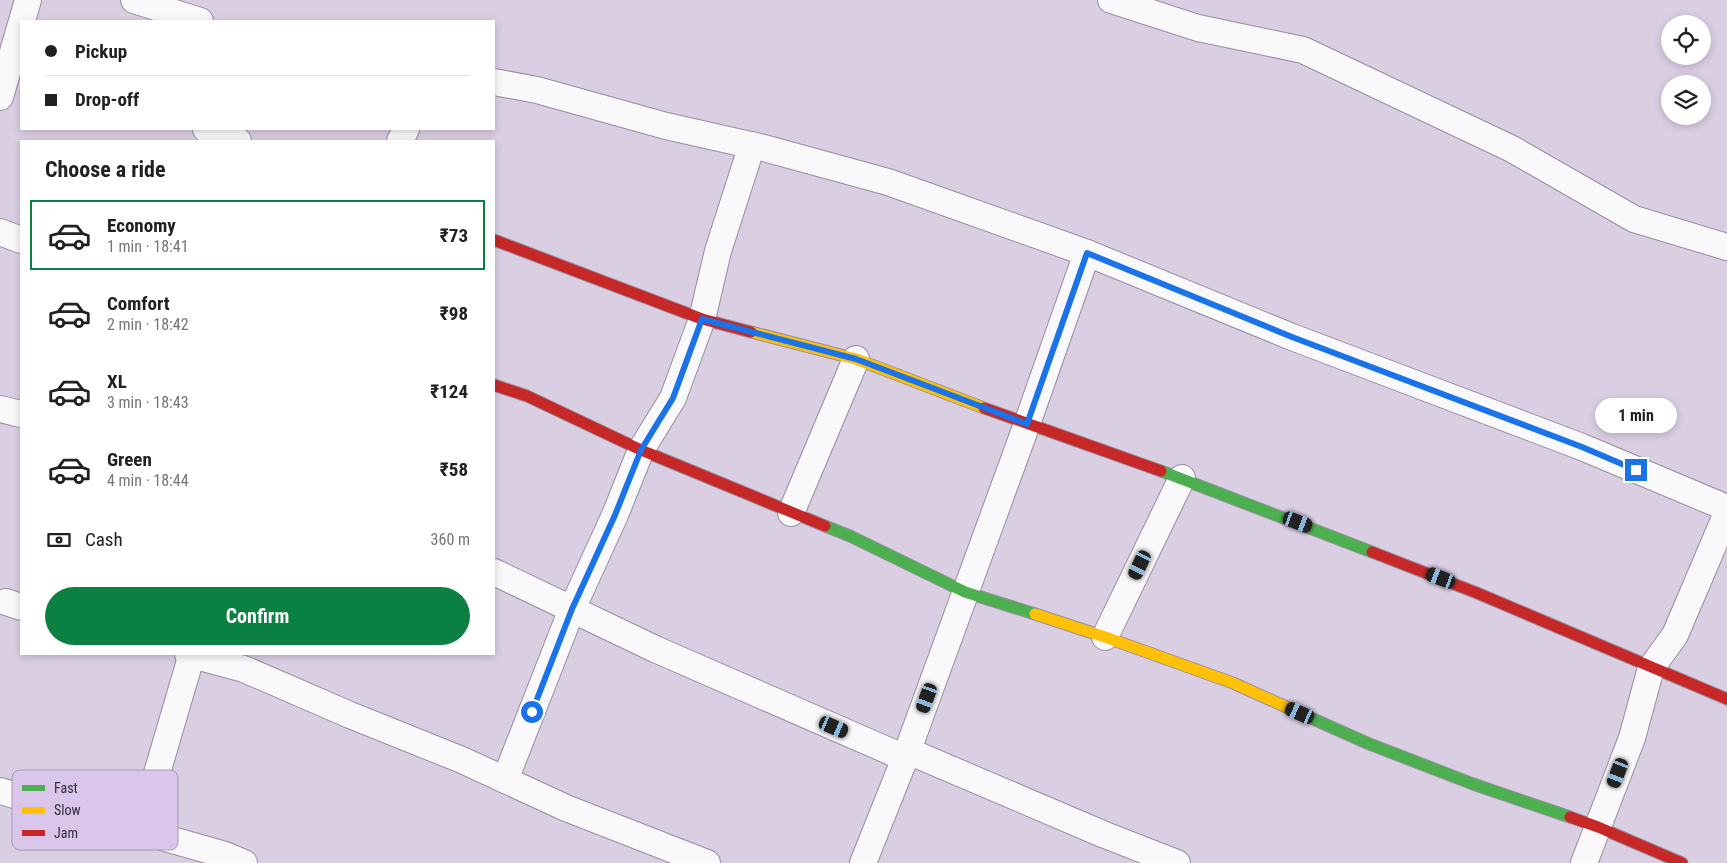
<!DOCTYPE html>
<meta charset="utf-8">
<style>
body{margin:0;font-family:"Roboto Condensed",sans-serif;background:#f6f6f6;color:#202124;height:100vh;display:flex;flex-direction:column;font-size:19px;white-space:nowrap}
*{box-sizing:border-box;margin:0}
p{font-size:16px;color:#757577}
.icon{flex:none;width:28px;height:28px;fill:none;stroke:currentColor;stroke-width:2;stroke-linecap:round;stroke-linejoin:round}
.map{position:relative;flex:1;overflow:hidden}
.side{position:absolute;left:20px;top:140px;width:475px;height:515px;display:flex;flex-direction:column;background:#fff;border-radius:0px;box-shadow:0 2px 8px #0003}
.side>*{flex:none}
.banner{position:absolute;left:20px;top:20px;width:475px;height:110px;border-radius:0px;box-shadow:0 2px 8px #0003;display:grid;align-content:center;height:110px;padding:0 25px;background:#fff}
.controls{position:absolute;left:1661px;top:15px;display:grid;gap:10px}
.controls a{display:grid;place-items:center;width:50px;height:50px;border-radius:50%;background:#fff;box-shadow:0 2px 8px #0003;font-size:25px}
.end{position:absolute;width:22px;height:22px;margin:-11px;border:6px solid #1a73e8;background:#fff;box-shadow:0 0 0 2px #fff}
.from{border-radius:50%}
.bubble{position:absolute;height:35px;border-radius:18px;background:#fff;box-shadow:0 2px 8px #0003;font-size:16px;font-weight:700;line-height:35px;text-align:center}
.car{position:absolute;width:15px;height:30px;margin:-15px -8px;border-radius:6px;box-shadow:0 0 4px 1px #0007;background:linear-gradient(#222 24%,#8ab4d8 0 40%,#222 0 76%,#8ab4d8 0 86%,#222 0)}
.banner b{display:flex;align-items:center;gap:18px;height:48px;font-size:19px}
.banner b+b{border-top:1px solid #e0e0e0}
.banner i{width:12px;height:12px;background:#202124}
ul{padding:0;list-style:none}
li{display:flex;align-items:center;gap:15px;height:70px;margin:0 10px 8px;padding:0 15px;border:2px solid transparent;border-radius:0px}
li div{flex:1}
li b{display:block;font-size:19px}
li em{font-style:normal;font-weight:700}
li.active{border-color:#0b8043}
li>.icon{width:45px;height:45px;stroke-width:1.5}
h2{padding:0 25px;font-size:22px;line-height:60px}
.pay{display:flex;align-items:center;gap:12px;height:55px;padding:0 25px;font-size:19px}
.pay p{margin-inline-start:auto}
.button{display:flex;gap:10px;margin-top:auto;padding:10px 25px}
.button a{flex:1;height:58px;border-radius:30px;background:#0b8043;color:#fff;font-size:20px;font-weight:700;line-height:58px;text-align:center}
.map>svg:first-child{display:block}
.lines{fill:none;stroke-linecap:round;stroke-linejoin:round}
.street-casing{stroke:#968d9d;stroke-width:28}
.fast-casing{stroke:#968d9d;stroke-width:13}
.slow-casing{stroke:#968d9d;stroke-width:13}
.jam-casing{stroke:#968d9d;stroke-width:13}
.street{stroke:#f9f8fb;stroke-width:26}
.fast{stroke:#4caf50;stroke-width:11}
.slow{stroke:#ffc107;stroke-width:11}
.jam{stroke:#c62828;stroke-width:11}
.route{stroke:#1a73e8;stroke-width:6}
.key{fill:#dbc6eb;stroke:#a897b5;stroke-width:1}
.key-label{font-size:14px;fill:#322a38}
</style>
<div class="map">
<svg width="1727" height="863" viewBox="0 0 1727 863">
<rect width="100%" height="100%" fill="#dacee3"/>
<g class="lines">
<defs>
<g id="street">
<path d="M134,0l66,21"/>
<path d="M1111,0l87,28 105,22 209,99 122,70 93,28"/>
<path d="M22,21l6,-21"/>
<path d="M494,82l43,8 129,36 98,22 124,34 199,71 -60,171 -122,334 -42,105"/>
<path d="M0,97l21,-73"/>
<path d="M206,129l32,12"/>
<path d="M400,141l6,-12"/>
<path d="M0,232l21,8"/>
<path d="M1087,253l205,84 290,110 145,61"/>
<path d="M0,409l21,5"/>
<path d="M791,513l65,-154"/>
<path d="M494,572l161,77 250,109"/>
<path d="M6,602l15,5"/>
<path d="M1105,637l77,-159"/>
<path d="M188,654l56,15 106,46 112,45 104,48 141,55"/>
<path d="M908,751l197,84 72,28"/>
<path d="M505,780l67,-171 43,-94 26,-65 32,-52 29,-79 16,-68 34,-106"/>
<path d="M0,791l225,64 19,8"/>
<path d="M140,831l52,-177"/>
<path d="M1584,863l48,-125 19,-70 24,-33 52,-122"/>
</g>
<g id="fast">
<path d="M1161,471l211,81"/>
<path d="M825,526l25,10 115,56 70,22"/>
<path d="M1293,710l74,33 106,41 97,33"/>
</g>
<g id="slow">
<path d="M751,332l105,27 128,49"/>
<path d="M1035,614l70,23 128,46 60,27"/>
</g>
<g id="jam">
<path d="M494,240l208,79 49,13"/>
<path d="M494,385l33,11 114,54 184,76"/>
<path d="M984,408l177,63"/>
<path d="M1372,552l105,41 250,106"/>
<path d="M1570,817l28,10 84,36"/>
</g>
</defs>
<use href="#street" class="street-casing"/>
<use href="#fast" class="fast-casing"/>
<use href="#slow" class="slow-casing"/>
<use href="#jam" class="jam-casing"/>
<use href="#street" class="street"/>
<use href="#fast" class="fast"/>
<use href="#slow" class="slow"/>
<use href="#jam" class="jam"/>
</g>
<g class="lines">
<path class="route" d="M532,712l40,-103 43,-94 26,-65 32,-52 29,-79 154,40 171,65 60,-171 205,84 290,110 54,23"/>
</g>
<rect x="12" y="770" width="166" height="80" rx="8" class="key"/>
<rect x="22" y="785" width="23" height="6" fill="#4caf50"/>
<rect x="22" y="807" width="23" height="7" fill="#ffc107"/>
<rect x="22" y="830" width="23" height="6" fill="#c62828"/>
<g class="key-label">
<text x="54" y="793">Fast</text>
<text x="54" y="815">Slow</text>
<text x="54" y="838">Jam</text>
</g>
</svg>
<div class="controls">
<a><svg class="icon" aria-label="locate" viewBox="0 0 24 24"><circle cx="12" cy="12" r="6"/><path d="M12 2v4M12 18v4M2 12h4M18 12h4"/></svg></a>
<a><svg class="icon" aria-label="layers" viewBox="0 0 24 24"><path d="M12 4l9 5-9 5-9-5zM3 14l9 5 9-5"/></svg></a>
</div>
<i class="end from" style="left:532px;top:712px"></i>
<i class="end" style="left:1636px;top:470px"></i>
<div class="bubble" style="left:1595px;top:398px;width:82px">1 min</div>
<i class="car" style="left:1298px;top:522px;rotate:111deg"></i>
<i class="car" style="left:1140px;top:565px;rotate:206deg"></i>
<i class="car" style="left:1441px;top:578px;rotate:291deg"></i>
<i class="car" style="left:927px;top:698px;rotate:200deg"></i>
<i class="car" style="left:1300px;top:713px;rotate:294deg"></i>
<i class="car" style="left:834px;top:727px;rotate:113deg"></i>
<i class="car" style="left:1618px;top:773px;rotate:201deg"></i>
<div class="banner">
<b><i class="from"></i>Pickup</b>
<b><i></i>Drop-off</b>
</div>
<section class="side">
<h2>Choose a ride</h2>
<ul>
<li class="active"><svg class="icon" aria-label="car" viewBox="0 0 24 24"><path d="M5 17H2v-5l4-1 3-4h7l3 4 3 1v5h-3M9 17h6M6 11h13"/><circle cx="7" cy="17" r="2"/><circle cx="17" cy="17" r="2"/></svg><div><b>Economy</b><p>1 min · 18:41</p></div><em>₹73</em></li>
<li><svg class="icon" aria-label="car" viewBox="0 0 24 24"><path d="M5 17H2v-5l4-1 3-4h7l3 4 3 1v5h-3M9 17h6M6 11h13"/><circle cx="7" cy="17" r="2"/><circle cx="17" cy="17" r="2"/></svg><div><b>Comfort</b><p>2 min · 18:42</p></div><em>₹98</em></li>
<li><svg class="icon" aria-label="car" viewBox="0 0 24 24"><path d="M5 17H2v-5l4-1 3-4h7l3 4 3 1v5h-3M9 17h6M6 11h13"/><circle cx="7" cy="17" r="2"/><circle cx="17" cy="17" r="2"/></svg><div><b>XL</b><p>3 min · 18:43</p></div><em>₹124</em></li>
<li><svg class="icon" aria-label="car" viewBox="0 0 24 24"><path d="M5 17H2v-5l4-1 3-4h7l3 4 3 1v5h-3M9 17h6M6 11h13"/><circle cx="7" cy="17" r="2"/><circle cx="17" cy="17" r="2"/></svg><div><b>Green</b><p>4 min · 18:44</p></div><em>₹58</em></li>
</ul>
<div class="pay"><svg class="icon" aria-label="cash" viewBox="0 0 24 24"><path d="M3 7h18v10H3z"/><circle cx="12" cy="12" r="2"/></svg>Cash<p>360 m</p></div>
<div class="button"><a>Confirm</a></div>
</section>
</div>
